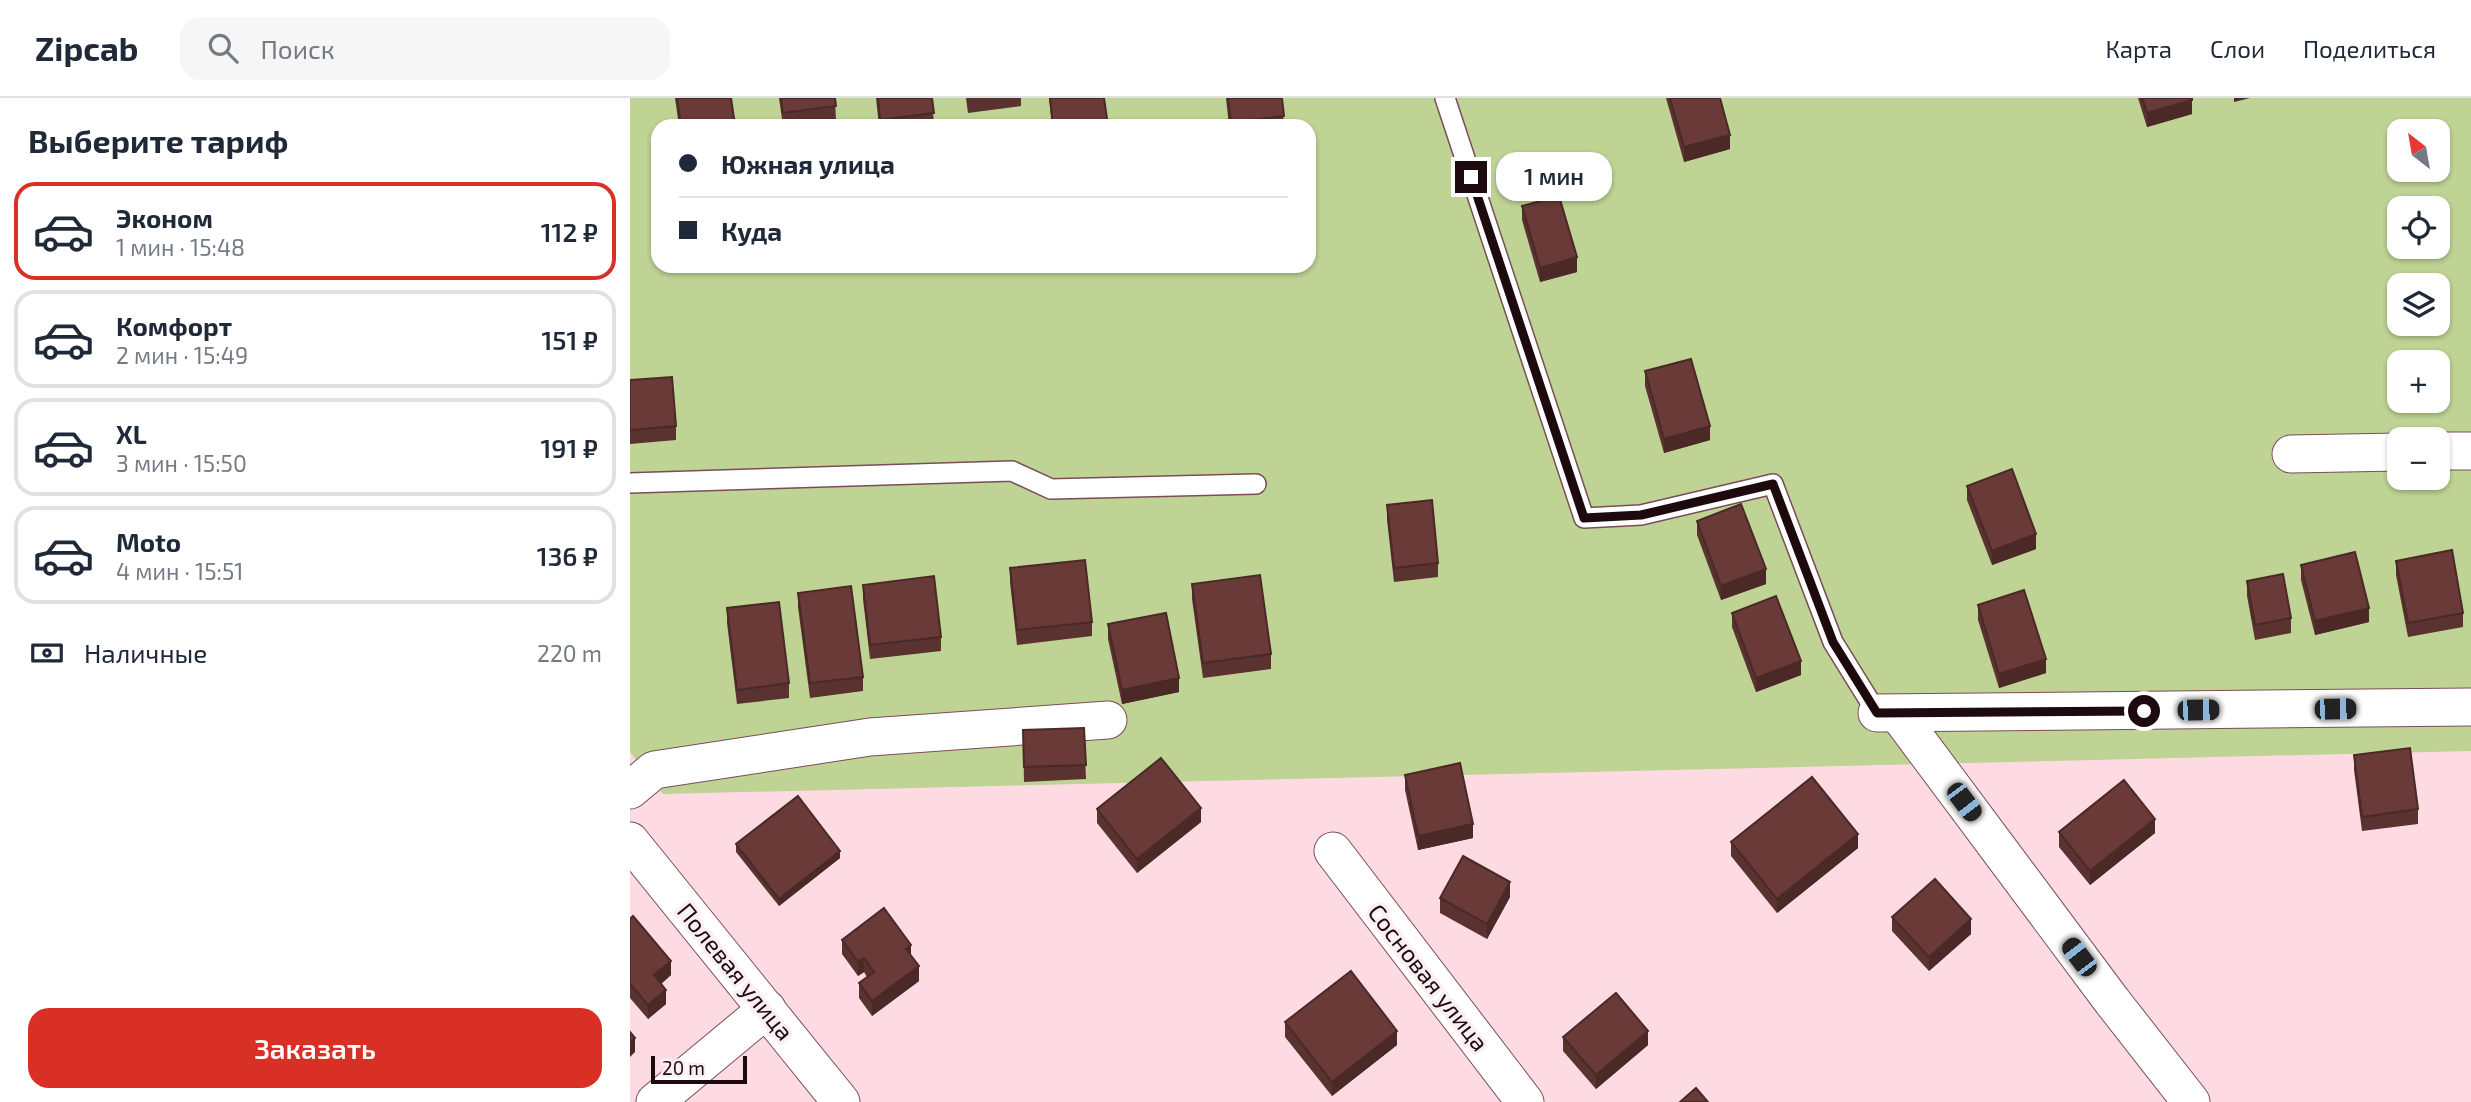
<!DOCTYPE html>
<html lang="ru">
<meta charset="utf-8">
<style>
body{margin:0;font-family:"Exo 2",sans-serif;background:#f6f6f7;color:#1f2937;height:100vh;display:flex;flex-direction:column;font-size:26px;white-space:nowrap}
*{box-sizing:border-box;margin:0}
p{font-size:23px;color:#747a83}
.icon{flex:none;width:38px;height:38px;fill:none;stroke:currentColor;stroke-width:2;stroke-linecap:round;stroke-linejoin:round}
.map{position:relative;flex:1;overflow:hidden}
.side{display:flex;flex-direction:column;background:#fff;width:630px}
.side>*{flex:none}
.hud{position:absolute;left:21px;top:21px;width:665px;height:154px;border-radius:21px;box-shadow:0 2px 5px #0004;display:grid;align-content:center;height:154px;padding:0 28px;background:#fff}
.needle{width:46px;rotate:329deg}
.controls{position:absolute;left:1757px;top:21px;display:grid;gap:14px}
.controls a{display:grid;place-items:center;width:63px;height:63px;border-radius:14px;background:#fff;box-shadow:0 2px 5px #0004;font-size:35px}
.scale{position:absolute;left:21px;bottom:18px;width:96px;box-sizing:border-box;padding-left:7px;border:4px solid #1c0a0f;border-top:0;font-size:19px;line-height:24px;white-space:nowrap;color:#1c0a0f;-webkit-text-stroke:5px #fbeff2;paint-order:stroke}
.end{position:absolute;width:32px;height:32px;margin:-16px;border:9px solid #1c0a0f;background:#fff;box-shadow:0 0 0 4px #fff}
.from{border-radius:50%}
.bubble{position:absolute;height:49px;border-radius:21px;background:#fff;box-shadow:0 2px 5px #0004;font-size:23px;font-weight:600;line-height:49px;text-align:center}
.car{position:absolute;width:21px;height:42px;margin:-21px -10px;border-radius:9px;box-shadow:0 0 5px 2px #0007;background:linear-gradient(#222 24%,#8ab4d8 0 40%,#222 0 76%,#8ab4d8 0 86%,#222 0)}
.hud b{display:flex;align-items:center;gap:24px;height:66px;font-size:26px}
.hud b+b{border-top:2px solid #e0e1e3}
.hud i{width:18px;height:18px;background:#1f2937}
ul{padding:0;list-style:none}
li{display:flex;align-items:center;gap:21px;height:98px;margin:0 14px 10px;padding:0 14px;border:4px solid #e0e1e3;border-radius:21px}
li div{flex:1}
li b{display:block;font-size:26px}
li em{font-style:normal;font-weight:600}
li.active{border-color:#d93025}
li>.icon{width:63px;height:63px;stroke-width:1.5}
h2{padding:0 28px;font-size:32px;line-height:84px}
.pay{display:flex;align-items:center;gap:18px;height:77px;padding:0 28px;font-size:26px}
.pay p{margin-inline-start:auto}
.cta{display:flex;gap:14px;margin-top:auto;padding:14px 28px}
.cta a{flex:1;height:80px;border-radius:21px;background:#d93025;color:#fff;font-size:28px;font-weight:600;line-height:80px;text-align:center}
header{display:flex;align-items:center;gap:42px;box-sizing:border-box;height:98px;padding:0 35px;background:#fff;border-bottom:2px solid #e0e1e3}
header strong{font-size:33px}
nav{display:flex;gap:38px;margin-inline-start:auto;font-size:24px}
.search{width:490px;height:63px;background:#f6f6f7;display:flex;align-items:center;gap:18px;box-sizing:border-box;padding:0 24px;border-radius:21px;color:#747a83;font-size:26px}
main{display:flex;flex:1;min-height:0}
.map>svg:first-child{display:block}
.green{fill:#bed394;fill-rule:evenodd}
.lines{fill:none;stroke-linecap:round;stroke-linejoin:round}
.lane-casing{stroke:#7c4c58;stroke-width:22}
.street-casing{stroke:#7c4c58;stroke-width:39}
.lane{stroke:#fff;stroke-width:19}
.street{stroke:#fff;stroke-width:37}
.wall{fill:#5a3230}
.shaded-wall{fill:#4a2927}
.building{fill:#693a38;stroke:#4a2927;stroke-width:2}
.route{stroke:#1c0a0f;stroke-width:9}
.labels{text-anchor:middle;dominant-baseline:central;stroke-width:7;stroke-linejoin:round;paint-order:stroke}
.street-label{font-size:24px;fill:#1c0a0f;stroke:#fbeff2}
</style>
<header>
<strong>Zipcab</strong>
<div class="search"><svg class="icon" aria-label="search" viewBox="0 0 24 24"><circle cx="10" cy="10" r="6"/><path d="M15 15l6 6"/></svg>Поиск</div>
<nav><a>Карта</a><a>Слои</a><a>Поделиться</a></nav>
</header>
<main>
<section class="side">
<h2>Выберите тариф</h2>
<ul>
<li class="active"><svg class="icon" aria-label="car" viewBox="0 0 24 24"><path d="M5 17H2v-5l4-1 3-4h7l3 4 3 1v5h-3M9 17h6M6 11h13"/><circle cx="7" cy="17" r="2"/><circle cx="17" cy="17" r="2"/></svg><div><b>Эконом</b><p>1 мин · 15:48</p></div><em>112 ₽</em></li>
<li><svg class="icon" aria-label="car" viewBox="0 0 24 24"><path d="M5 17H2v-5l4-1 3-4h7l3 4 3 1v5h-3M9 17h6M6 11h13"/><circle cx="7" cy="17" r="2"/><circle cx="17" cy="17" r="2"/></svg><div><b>Комфорт</b><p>2 мин · 15:49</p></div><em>151 ₽</em></li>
<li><svg class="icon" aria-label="car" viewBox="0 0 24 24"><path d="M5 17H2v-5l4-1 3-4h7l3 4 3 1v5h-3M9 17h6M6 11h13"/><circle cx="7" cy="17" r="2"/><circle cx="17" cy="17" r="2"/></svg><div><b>XL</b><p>3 мин · 15:50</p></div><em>191 ₽</em></li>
<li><svg class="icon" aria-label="car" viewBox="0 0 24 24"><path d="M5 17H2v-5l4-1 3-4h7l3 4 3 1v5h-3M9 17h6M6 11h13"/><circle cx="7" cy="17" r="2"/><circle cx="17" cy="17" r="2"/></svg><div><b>Moto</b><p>4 мин · 15:51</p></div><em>136 ₽</em></li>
</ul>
<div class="pay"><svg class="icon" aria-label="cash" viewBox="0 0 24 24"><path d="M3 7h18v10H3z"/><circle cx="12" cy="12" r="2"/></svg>Наличные<p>220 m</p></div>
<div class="cta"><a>Заказать</a></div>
</section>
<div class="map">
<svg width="1841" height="1004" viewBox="0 0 1841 1004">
<rect width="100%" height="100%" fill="#fedbe3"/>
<path class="green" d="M0,0h1841v653l-1808,43 -33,-42zM28,28h651v140h-651zM1769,33h39v39h-39zM1769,110h39v39h-39zM1769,187h39v39h-39zM1769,264h39v39h-39zM1769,341h39v39h-39z"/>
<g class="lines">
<defs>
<g id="lane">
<path d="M815,0l139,420 57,-3 132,-31 60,158 44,71"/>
<path d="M0,385l382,-12 39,18 205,-5"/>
</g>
<g id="street">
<path d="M1808,353h33"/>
<path d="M1661,356l108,-2"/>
<path d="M1247,615l594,-6"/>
<path d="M1268,616l214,287 79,101"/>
<path d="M0,692l24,-20 216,-33 238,-17"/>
<path d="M0,743l211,261"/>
<path d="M703,753l192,251"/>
<path d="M25,1004l112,-93"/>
</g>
</defs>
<use href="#lane" class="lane-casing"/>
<use href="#street" class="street-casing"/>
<use href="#lane" class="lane"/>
<use href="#street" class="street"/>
</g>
<g class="wall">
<path d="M45,0h56l4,28h-56z"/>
<path d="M149,0h56l1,23 -44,5h-9z"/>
<path d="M246,0h56l2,28h-55z"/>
<path d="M336,0h55v8l-53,7z"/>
<path d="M419,0h55l4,28h-56z"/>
<path d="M596,0h56l2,28h-55z"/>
<path d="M1036,0h54l10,51 -46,13z"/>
<path d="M1508,0h54v16l-45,13z"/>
<path d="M892,108l55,66 -37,10 -18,-62z"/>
<path d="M1015,273l65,69 -46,13 -19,-67z"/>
<path d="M0,282l46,46v14l-46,4z"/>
<path d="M1337,388l69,63 -44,16 -25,-65z"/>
<path d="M757,407l51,58v14l-44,5 -7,-62z"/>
<path d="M1067,423l69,63 -45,16 -24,-65z"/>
<path d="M1766,463l67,52v14l-55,10 -12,-62z"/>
<path d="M1671,467l68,57 -54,13 -14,-55z"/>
<path d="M380,470l82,54v14l-75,9 -7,-63z"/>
<path d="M1617,483l44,37v15l-36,7 -8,-44z"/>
<path d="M562,486l79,70v15l-68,9 -11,-79z"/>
<path d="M233,487l78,52v14l-71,8 -7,-60z"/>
<path d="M168,495l65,84v14l-53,7 -12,-91z"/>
<path d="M1348,507l68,68 -47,15 -21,-68z"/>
<path d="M97,510l62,75v15l-52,6 -10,-81z"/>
<path d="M1102,515l69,62 -45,17 -24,-65z"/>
<path d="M478,526l71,68 -57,12 -14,-65z"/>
<path d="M454,630l2,51 -62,3 -1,-52z"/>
<path d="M1724,657l64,54v15l-56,7 -8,-61z"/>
<path d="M775,677l68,63 -55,12 -13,-60z"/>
<path d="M467,711l104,13 -64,51 -40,-50z"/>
<path d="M1429,734l96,1 -65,52 -31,-38z"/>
<path d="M1101,744l127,6 -81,65 -46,-57z"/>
<path d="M106,746l104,14 -61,48 -43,-54z"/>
<path d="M880,799l-23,42 -47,-26v-15z"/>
<path d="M1262,819l79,17 -42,37 -37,-40z"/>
<path d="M0,821l41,56 -10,9 5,20 -18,15 -18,-21z"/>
<path d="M212,842l69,16 8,25 -47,35 -13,-18v-15l8,-6 -3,-5 -6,4 -16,-22z"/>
<path d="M655,924l112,23 -65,51 -47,-59z"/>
<path d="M933,939l85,8 -52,44 -33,-38z"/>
</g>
<g class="shaded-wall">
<path d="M1604,0h16l-16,4z"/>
<path d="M1562,2v14l-45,13v-14z"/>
<path d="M1100,37v14l-46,13v-15z"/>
<path d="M947,159v15l-37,10v-14z"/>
<path d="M1080,328v14l-46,13v-14z"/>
<path d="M1406,436v15l-44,16v-14z"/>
<path d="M1136,471v15l-45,16v-14z"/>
<path d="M1739,510v14l-54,13v-14z"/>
<path d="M1416,561v14l-47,15v-14z"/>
<path d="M1171,563v14l-45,17v-14z"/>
<path d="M549,580v14l-57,12v-14z"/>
<path d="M571,710v14l-64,51v-14z"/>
<path d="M1525,721v14l-65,52v-14z"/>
<path d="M843,726v14l-55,12v-14z"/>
<path d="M1228,736v14l-81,65v-14z"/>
<path d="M210,753v7l-61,48v-7z"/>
<path d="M880,784v15l-23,42v-15z"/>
<path d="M1341,821v15l-42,37v-14z"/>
<path d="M281,847v14l-5,-10z"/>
<path d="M234,860v14l-6,4v-14z"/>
<path d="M41,863v14l-17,15v-15z"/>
<path d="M289,868v15l-47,35v-15z"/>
<path d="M36,892v14l-18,15v-14z"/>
<path d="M767,933v14l-65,51v-14z"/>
<path d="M1018,933v14l-52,44v-14z"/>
<path d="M5,940v14l-5,5v-14z"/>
</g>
<g class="building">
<path d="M47,0h54l4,27 -54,1z"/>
<path d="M151,0h54l1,8 -53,7z"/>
<path d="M248,0h54l2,15 -54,7z"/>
<path d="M420,0h54l4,28h-55z"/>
<path d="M598,0h54l2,18 -53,7z"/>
<path d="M1040,0h50l10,37 -46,12z"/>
<path d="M1512,0h50v2l-45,13z"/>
<path d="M929,98l18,61 -37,11 -18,-62z"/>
<path d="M1061,261l19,67 -46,13 -19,-68z"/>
<path d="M42,279l4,49 -46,4v-50z"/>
<path d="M1382,371l24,65 -44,17 -25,-65z"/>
<path d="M802,402l6,63 -44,5 -7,-63z"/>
<path d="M1111,406l25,65 -45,17 -24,-65z"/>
<path d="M1822,452l11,63 -55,10 -12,-62z"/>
<path d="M1725,454l14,56 -54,13 -14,-56z"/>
<path d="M455,462l7,62 -75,8 -7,-62z"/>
<path d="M1653,476l8,44 -36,7 -8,-44z"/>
<path d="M630,477l11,79 -68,9 -11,-79z"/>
<path d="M304,478l7,61 -71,8 -7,-60z"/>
<path d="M221,488l12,91 -53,6 -12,-90z"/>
<path d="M1394,492l22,69 -47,15 -21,-69z"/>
<path d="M1146,498l25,65 -45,17 -24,-65z"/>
<path d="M149,504l10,81 -52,7 -10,-82z"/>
<path d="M536,515l13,65 -57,12 -14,-66z"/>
<path d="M454,630l2,37 -62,2 -1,-37z"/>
<path d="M1780,650l8,61 -56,8 -8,-62z"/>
<path d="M531,660l40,50 -64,51 -40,-50z"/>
<path d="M830,665l13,61 -55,12 -13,-61z"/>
<path d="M1182,679l46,57 -81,65 -46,-57z"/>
<path d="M1494,682l31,39 -65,52 -31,-39z"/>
<path d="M168,698l42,55 -61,48 -43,-55z"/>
<path d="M833,758l47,26 -23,42 -47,-26z"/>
<path d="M1305,781l36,40 -42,38 -37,-40z"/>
<path d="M254,810l27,37 -5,4 13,17 -47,35 -13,-18 15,-11 -10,-14 -6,4 -16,-22z"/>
<path d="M3,818l38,45 -17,14 12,15 -18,15 -18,-21v-65z"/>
<path d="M721,873l46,60 -65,51 -47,-60z"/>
<path d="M986,895l32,38 -52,44 -33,-38z"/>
<path d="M0,934l5,6 -5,5z"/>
<path d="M1066,990l12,14h-28z"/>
</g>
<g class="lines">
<path class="route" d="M841,79l113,341 57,-3 132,-31 60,158 44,71 267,-2"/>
</g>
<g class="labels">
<g class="street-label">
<text transform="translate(106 873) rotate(51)">Полевая улица</text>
<text transform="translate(799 879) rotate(52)">Сосновая улица</text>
</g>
</g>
</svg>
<div class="controls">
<a><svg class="needle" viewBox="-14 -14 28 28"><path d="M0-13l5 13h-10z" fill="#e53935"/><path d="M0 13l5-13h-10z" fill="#747a83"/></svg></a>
<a><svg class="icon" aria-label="locate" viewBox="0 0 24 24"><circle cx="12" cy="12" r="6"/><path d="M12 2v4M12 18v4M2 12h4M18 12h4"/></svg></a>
<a><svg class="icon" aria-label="layers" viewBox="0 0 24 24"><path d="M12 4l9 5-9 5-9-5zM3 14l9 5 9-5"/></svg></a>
<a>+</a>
<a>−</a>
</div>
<div class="scale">20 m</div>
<i class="end from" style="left:1514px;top:613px"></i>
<i class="end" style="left:841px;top:79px"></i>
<div class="bubble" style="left:866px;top:54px;width:116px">1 мин</div>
<i class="car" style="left:1705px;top:611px;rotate:89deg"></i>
<i class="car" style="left:1568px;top:612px;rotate:89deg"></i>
<i class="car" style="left:1334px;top:704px;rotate:143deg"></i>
<i class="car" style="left:1449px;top:859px;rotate:323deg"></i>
<div class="hud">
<b><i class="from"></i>Южная улица</b>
<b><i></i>Куда</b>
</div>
</div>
</main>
